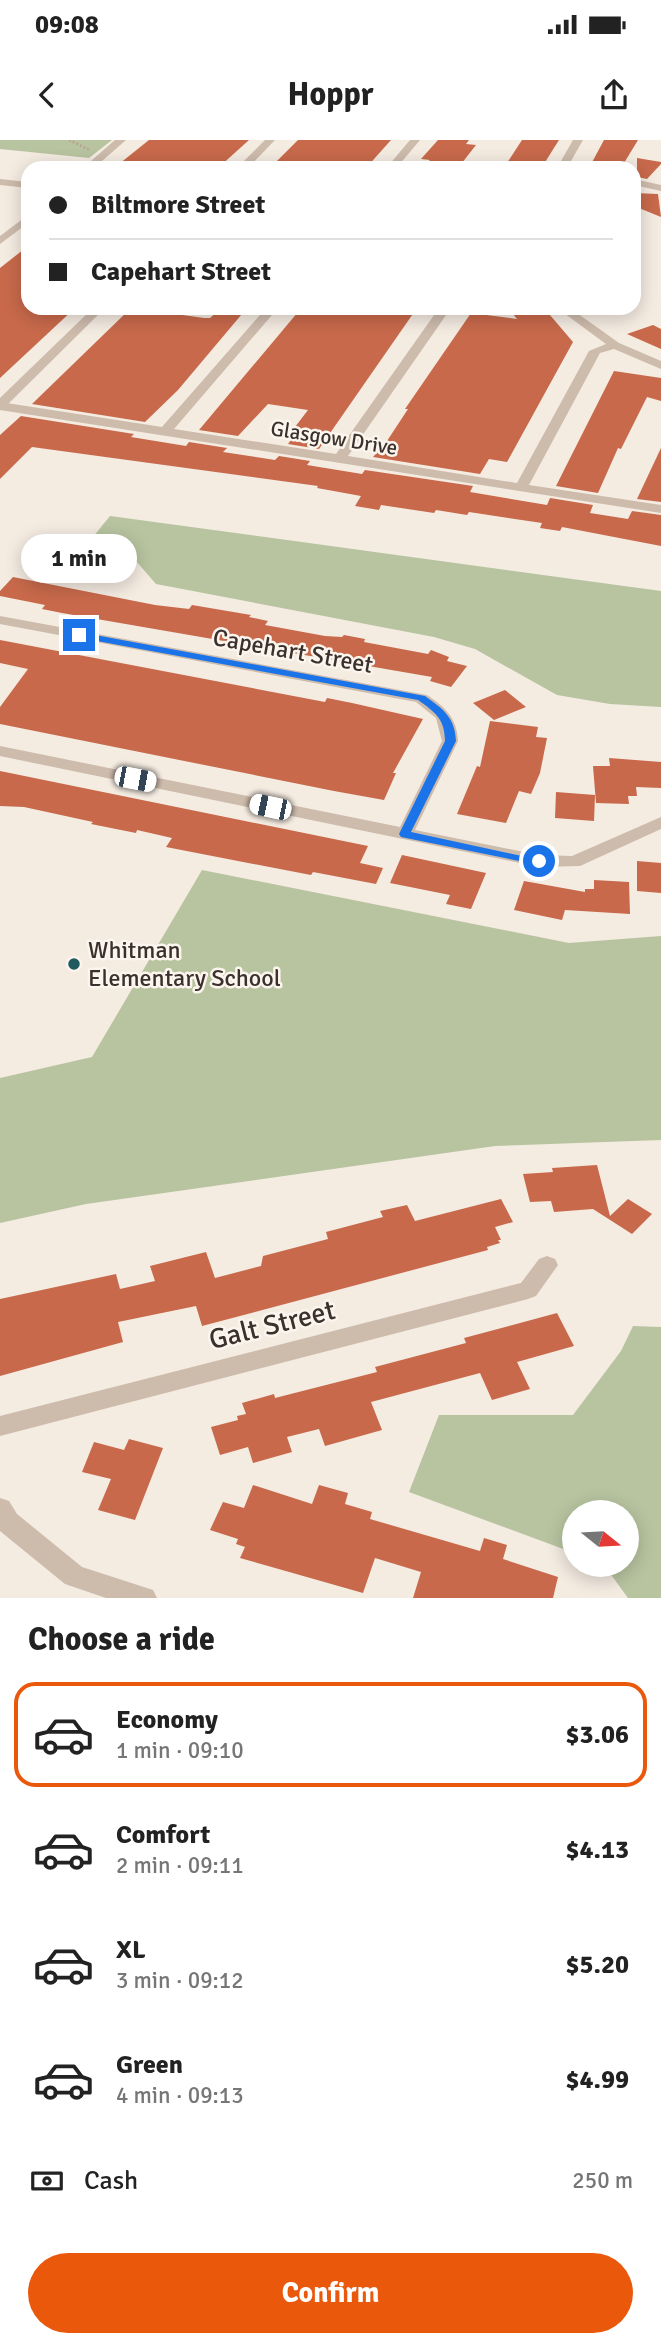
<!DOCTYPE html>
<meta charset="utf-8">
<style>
body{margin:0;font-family:Signika,sans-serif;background:#f2f2f2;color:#222;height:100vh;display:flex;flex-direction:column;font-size:26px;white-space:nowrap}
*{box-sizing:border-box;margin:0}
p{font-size:23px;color:#767676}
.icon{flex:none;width:38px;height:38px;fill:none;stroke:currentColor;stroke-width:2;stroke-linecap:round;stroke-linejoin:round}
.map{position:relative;height:1458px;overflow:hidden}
.sheet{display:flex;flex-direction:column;background:#fff;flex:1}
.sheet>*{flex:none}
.hud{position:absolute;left:21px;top:21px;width:620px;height:154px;border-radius:21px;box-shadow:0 4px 18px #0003;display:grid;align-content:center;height:154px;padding:0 28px;background:#fff}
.needle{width:46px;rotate:108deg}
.buttons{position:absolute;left:562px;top:1360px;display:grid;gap:14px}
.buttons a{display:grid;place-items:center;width:77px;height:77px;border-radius:50%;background:#fff;box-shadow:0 4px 18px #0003;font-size:35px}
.end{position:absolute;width:32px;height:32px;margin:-16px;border:9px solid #1a73e8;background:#fff;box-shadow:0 0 0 4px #fff}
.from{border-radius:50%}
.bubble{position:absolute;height:49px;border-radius:24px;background:#fff;box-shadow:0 4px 18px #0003;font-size:23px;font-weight:700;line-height:49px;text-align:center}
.car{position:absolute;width:21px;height:42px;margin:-21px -10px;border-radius:9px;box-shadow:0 0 5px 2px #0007;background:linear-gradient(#fff 24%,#345 0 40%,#fff 0 76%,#345 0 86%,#fff 0)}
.hud b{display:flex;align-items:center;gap:24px;height:66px;font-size:26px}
.hud b+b{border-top:2px solid #e0e0e0}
.hud i{width:18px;height:18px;background:#222}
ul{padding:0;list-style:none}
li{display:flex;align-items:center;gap:21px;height:105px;margin:0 14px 10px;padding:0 14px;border:4px solid transparent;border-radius:21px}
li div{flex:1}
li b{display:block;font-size:26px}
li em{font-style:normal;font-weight:700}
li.on{border-color:#ea580c}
li>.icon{width:63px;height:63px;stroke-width:1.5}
h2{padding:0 28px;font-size:32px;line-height:84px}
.pay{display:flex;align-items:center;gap:18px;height:77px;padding:0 28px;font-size:26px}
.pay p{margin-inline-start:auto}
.button{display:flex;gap:14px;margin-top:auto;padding:14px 28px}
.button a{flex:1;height:80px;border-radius:42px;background:#ea580c;color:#fff;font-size:28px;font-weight:700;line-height:80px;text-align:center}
.status{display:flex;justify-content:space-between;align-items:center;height:49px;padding:0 35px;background:#fff;direction:ltr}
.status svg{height:19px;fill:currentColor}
header{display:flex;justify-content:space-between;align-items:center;height:91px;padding:0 28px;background:#fff;font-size:32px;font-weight:700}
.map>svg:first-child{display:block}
.green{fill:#b8c4a0}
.building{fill:#c8694b}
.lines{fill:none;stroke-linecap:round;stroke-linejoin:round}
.path{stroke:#b9a596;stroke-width:2.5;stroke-dasharray:2 2;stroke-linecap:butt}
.minor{fill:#cdbbac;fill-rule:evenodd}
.tertiary{fill:#cdbbac;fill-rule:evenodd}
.route{fill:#1a73e8}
.poi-dot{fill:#1f5a5e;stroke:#fbf5ee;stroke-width:2.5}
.labels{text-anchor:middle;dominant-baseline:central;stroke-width:5;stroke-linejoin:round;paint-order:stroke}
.far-street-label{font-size:21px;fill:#3b302b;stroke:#fbf5ee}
.street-label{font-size:24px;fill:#3b302b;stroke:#fbf5ee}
.poi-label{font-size:24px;fill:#3b302b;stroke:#fbf5ee;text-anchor:start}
.near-street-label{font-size:28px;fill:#3b302b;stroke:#fbf5ee}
</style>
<div class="status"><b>09:08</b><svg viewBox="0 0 49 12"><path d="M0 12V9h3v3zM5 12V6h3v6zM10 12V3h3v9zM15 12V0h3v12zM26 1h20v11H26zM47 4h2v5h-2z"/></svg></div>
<header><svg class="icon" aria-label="back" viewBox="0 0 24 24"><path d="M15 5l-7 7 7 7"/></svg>Hoppr<svg class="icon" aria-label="share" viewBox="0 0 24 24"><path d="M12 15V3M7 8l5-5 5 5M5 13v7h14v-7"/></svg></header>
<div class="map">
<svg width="661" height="1458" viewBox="0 0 661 1458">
<rect width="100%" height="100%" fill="#f4ebe1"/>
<g class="green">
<path d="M0,0h112l-23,18 -89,-9z"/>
<path d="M110,376l551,75v116l-51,-3 -53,-9 -82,-46 -41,-12 -278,-53 -27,-31 -41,-10z"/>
<path d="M202,730l367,73 92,-7v204l-166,6 -409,58 -86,19v-145l92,-21z"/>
<path d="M633,1186l28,1v271h-33l-24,-33 22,-1v-52h-52v41l-165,-61 30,-77h134l48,-64z"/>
</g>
<g class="building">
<path d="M149,0h100l-31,28h-104z"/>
<path d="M298,0h93l-25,28h-96z"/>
<path d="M438,0h31l-3,4 10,1 -18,23 -34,-2 6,-6 -9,-1z"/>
<path d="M522,0h37l-17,27 -37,-1z"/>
<path d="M604,0h34l-17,28 -31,-2z"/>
<path d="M637,18l24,4v2l-14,15 -10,-2z"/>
<path d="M634,53l24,1 3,23 -27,-11z"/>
<path d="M28,106v62h47l-75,70v-110z"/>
<path d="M131,168h33l-3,4 43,6h6l11,-10h26l-69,82 -33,32 -113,-18z"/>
<path d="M319,168h98l-98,141 -31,-5 12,-16 -5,-1 13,-17 -40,-6 -30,32 -39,-6 99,-118 21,3z"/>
<path d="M508,168h36l29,34 -66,120 -18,-3 -9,15 -107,-17 14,-16 21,-32h-3l66,-96 46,6z"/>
<path d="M653,185l8,4v20l-34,-15z"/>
<path d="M614,231l47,7v23l-14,-4 -26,52 -3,-1 -20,45 -42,-7z"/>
<path d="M21,276l113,18 -3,3 55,9 3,-4 38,6 -4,4 52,8 4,-4 31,5 -3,4 55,9 3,-4 108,16 -3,6 47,8 30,5 3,-7 43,7 -3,8 38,6 4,-8 29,4v31l-99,-19 -2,4 -20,-3 2,-5 -73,-11 -2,3 -31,-5 -2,3 -53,-8 -2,5 -24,-4 6,-10 -44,-8 1,-2 -286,-39 -32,32v-44z"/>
<path d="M661,308v54l-24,-3z"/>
<path d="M13,437l142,28 34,4 3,-4 59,10 -2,2 19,4 -3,4 60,11 17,1 2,-2 21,4 -1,3 64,12 3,-4 18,7 -2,4 20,5 -16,21 -21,-6 2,-4 -370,-64 -20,-4 3,-4 -45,-9v-5z"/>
<path d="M0,500l325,62 2,-4 25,5 71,16 -30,54h3l-12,27 -50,-9 -334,-67v-17l28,-38 -28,-6z"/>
<path d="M505,550l21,17 -32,13 -21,-17z"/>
<path d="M490,581l48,6 -2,10 11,1 -7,35 -9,21 -12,-3 -13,32 -49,-9 20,-48 3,1z"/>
<path d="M609,618l52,4v26l-25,-1 1,9h-9l1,8 -33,-1 -3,-37h17z"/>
<path d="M0,631l368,75 -8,17 23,5 -7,16 -63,-12 -2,3 -145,-28 6,-9 -35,-8 -1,3 -45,-9 2,-2 -69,-15 -24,-1z"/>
<path d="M556,652l39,3 -1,26 -39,-3z"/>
<path d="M402,715l84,18 -15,36 -25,-5 4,-9 -60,-12z"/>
<path d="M637,721l24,2v30l-24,-2z"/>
<path d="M594,740l35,2 1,32 -65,-4 -3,10 -48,-10 10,-29 61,11v-3h9z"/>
<path d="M597,1025l13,51 18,-17 24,15 -20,20 -39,-25 -39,3 -3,-11 -21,1 -7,-28 30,-2 -1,-4z"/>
<path d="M501,1059l12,23 -18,5 6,13h-3l2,3 -13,4 1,3 -286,76 -6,-20 -78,16 5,20 -123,34v-77l116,-25 4,15 35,-8 -5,-15 56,-14 9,26 46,-12 2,-10 65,-17 -2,-7 57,-15 -3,-6 27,-6 8,16z"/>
<path d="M557,1173l17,33 -57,16 13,27 -38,11 -12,-27 -109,29 11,28 -57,16 -6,-17 -32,8 5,15 -39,11 -5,-16 -28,8 -9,-28 27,-7 -1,-4 9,-2 -4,-11 32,-9 1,4 102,-26 -2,-5 91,-24 -2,-5z"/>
<path d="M129,1299l34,9 -28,72 -37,-10 13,-31 -29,-7 12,-30 30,8z"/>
<path d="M253,1345l59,19 7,-19 29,8 -3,11 27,8 -2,7 110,32 4,-13 23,7 -4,14 55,18 -5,21h-140l8,-26 -46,-14 -12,35 -123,-35 5,-11 -9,-3 2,-5 -28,-9 13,-28 21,6z"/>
</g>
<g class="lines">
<path class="path" d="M69,0l21,10"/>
<g class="minor">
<path d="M115,0h11l-32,28h-11z"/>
<path d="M410,0h10l-21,25 3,3h-11l-2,-3z"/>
<path d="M573,0h10l-16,28h-10z"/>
<path d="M0,39l28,3v6l-28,-3z"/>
<path d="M634,39l27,6v6l-27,-6z"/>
<path d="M28,75v8l-28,21v-8z"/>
<path d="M266,168h12l-104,121 162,25 103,-146h12l-103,148 169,27 72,-132 17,-7 -49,-36h13l49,35 42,18v8l-47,-20 -14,4 -71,132 132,20v8l-661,-103v-8l162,25z"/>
<path d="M0,476l427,79c18,12 30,23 31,46l-43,89 124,25 33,1 89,-39v12l-81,37 -41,1 -539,-111v-10l400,81 42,-86 -6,-23 -20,-16 -416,-78z"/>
<path d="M547,1116l8,3 3,6 -22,31 -8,3 -528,137v-20l521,-133 18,-24z"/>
<path d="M0,1358l9,3 8,13 65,53 71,23 4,8h-51l-41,-14 -65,-53z"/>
</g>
<g class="tertiary">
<path d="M265,0h10l-27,28h-11z"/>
<path d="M93,168h12l-101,100 -4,1v-11z"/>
</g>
</g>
<path class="route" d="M79,492l346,64c18,13 30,21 31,45l-45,91 134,29 -6,4 -138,-28 -2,-3 46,-93c0,-22 -10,-29 -27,-41l-343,-63z"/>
<circle class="poi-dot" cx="74" cy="824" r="7"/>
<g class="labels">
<g class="far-street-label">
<text transform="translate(334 298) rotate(9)">Glasgow Drive</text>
</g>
<g class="street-label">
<text transform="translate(293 511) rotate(10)">Capehart Street</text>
</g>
<g class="poi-label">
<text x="88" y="810">Whitman<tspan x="88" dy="28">Elementary School</tspan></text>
</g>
<g class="near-street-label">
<text transform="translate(272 1185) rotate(-14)">Galt Street</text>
</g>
</g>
</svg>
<div class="buttons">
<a><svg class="needle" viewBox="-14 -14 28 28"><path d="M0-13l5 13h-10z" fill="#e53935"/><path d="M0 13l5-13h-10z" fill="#767676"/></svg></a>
</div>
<i class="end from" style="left:539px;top:721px"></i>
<i class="end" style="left:79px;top:495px"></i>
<div class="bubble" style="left:21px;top:394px;width:116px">1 min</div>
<i class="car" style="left:135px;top:639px;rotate:101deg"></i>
<i class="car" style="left:270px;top:667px;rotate:282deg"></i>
<div class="hud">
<b><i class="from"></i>Biltmore Street</b>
<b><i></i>Capehart Street</b>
</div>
</div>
<section class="sheet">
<h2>Choose a ride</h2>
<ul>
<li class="on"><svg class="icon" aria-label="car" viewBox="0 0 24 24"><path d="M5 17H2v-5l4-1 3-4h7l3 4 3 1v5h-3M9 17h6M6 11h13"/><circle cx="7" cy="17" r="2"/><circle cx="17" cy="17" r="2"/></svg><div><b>Economy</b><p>1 min · 09:10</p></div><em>$3.06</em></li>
<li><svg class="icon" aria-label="car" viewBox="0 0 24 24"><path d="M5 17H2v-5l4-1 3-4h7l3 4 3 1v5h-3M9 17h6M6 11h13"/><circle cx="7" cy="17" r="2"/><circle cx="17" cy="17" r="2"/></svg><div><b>Comfort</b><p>2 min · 09:11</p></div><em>$4.13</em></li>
<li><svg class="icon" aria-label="car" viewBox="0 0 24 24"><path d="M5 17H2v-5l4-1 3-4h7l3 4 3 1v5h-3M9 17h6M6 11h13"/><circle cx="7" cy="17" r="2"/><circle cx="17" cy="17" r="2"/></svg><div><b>XL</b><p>3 min · 09:12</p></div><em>$5.20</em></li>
<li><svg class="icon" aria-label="car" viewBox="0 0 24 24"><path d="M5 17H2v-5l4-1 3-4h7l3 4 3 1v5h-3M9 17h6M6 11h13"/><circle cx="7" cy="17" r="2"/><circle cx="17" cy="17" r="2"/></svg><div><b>Green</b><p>4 min · 09:13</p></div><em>$4.99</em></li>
</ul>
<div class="pay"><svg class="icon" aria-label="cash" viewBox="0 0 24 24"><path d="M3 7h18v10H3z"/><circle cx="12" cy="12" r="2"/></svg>Cash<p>250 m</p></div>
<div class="button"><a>Confirm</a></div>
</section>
